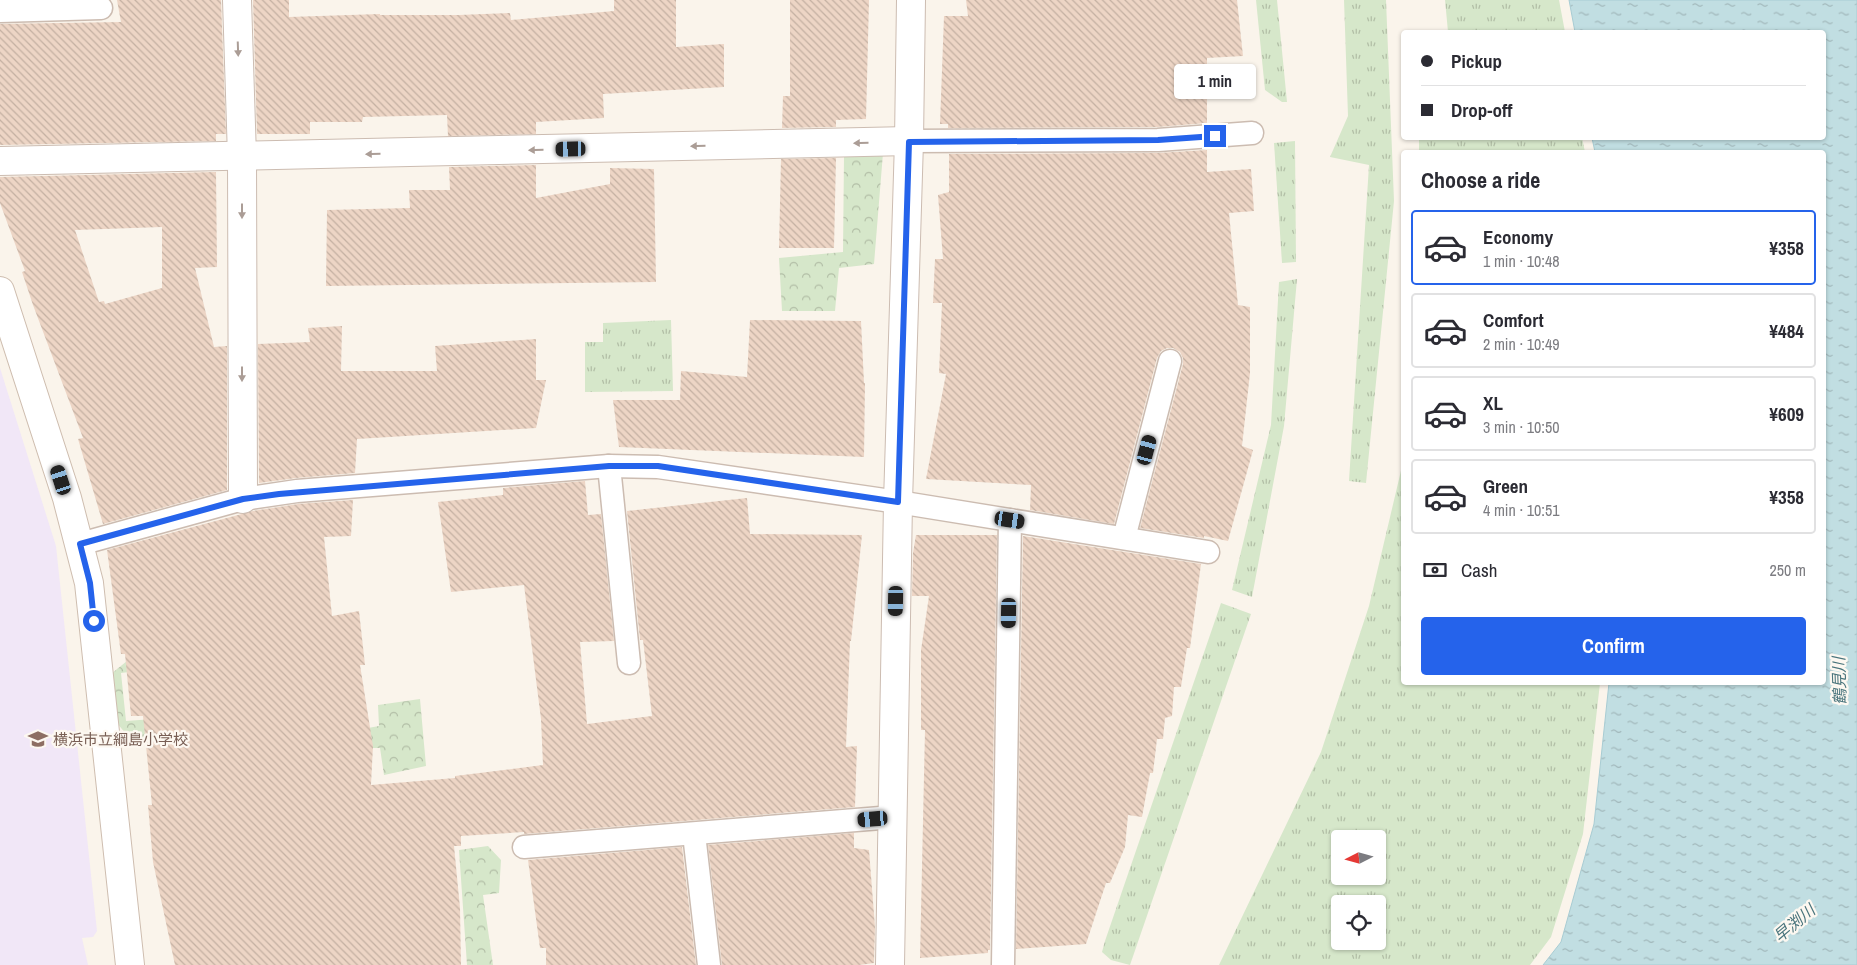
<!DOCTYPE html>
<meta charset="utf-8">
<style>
body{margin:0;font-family:"Archivo Narrow","Noto Sans JP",sans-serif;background:#f7f7f7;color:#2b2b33;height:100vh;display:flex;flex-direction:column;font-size:19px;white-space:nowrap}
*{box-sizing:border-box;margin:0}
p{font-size:16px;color:#7c7c81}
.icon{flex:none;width:28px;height:28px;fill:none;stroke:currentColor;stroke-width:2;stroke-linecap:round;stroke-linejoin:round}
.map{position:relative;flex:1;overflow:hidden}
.details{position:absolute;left:1401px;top:150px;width:425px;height:535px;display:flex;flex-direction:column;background:#fff;border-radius:5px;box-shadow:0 1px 4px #0004}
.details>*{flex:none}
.top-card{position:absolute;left:1401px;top:30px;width:425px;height:110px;border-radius:5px;box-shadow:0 1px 4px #0004;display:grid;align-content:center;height:110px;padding:0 20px;background:#fff}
.needle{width:32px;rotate:264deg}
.controls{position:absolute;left:1331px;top:830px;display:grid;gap:10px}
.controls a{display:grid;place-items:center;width:55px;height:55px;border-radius:5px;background:#fff;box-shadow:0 1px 4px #0004;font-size:25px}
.end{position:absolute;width:22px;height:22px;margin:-11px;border:6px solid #2563eb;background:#fff;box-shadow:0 0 0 2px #fff}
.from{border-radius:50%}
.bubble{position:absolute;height:35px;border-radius:5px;background:#fff;box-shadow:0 1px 4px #0004;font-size:16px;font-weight:800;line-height:35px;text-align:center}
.car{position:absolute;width:15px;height:30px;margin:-15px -8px;border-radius:6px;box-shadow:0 0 4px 1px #0007;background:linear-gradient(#222 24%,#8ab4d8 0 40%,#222 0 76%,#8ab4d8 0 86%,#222 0)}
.top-card b{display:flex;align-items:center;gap:18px;height:48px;font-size:19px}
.top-card b+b{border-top:1px solid #e1e1e2}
.top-card i{width:12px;height:12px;background:#2b2b33}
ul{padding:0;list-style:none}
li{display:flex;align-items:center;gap:15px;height:75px;margin:0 10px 8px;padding:0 10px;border:2px solid #e1e1e2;border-radius:5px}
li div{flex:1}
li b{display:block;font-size:19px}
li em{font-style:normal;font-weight:800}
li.current{border-color:#2563eb}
li>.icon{width:45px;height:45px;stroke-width:1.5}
h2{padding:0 20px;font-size:22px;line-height:60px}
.pay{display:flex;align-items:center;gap:12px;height:55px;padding:0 20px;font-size:19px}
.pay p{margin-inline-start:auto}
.action{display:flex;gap:10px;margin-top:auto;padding:10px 20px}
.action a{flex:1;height:58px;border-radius:5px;background:#2563eb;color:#fff;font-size:20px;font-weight:800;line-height:58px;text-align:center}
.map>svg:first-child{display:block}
.education{fill:#f1e7f7}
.grass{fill:url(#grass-tufts);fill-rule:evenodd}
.forest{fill:url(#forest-crowns)}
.water{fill:url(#water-ripples);stroke:#a8ccd3}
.building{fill:url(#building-back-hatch);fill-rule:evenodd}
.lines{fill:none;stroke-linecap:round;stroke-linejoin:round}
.lane-casing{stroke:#ccbcb1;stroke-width:25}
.street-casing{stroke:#ccbcb1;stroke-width:30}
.secondary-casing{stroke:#cebdaf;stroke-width:30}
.lane{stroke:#fff;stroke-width:22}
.street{stroke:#fff;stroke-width:28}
.secondary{stroke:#fff;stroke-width:28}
.oneway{fill:#ab9d96}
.route{stroke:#2563eb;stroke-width:6}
.labels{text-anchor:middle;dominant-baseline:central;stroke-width:4.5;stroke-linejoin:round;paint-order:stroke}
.education-label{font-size:15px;fill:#785e54;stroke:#fdf8f1;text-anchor:start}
.water-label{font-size:16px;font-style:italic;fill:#49747c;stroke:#fdf8f1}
</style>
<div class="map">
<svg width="1857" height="965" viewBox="0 0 1857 965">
<defs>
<pattern id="grass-tufts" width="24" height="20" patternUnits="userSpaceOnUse" patternTransform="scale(1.25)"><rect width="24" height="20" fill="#d6e7ca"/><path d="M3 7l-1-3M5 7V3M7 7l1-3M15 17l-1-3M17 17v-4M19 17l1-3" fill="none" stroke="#b2bea6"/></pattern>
<pattern id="forest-crowns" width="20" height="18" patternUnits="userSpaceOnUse" patternTransform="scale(1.25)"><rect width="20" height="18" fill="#d6e7ca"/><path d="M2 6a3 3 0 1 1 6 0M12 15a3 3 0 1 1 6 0" fill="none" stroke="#b2bea6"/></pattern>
<pattern id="water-ripples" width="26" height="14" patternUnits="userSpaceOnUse" patternTransform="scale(1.25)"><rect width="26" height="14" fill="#c1dee2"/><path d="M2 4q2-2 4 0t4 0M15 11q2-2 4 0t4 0" fill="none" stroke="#a1b7ba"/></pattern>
<pattern id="building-back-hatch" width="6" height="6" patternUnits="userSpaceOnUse" patternTransform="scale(1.25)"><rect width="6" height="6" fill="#edd5c5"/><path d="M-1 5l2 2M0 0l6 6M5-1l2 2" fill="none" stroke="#c4b0a2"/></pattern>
</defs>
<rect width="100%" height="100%" fill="#faf4eb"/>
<path class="education" d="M0,368l56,178 41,385 -4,6 -11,1 6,27h-88z"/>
<g class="grass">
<path d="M1256,0h21l10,102h-5l-17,-12z"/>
<path d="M1344,0h42l8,201 -28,282 -17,-2 20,-316 -39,-8 18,-41z"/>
<path d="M1445,0h114l6,32h-117z"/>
<path d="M1419,138h163l3,14h-166z"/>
<path d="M1295,141l1,121 -14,1 -8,-120z"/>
<path d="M1297,279l-13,147 -32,171 -20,-7 39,-165 8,-143z"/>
<path d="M671,320l2,71 -88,1v-50h18v-19z"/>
<path d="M1404,458v224l196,1 -17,151 -32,103 -21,28h-311l102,-213 48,-146zM1340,839h38v37h-38zM1340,904h38v37h-38z"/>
<path d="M1221,603l30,11 -121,351 -19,-5 -9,-8 3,-11z"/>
</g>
<g class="forest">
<path d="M883,153l-9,111 -35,4 -4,43h-53l-3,-53 64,-6 1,-96z"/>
<path d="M127,661l60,4 -66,8 5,48 54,-4 50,14 -100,8 -13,-16 -6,-49z"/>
<path d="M420,699l6,67 -42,9 -4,-27h-10l-2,-20 11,-2 -1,-21z"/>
<path d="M488,846l13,14 -2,33 -16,2 10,70h-26l-8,-115z"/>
</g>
<path class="water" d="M1569,0h288v965h-314l18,-23 33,-118 15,-141 215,-1v-530h-229l-3,-14h232v-106h-249z"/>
<g class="building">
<path d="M117,0h104l5,134h-10v7l-216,4v-121l121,-2z"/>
<path d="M253,0h36v17l91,-3v1h79l51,-2 1,7 103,-9v-11h62v47l48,-3v43l-121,7 1,24 -68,4v12l-88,2 -1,-21 -84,2 -1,5h-52v12h-53z"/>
<path d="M790,0h79l-3,119 -30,1v7l-54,1 1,-32h7z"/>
<path d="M966,0h271l6,56 -36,2v65l-50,4 -209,1v-4h-8l4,-108h24z"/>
<path d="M1207,150v22l44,-3 3,42 -25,2 9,92 12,2v66l-8,73 11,4 -25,91 -24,-5v2l-64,-10 43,-164v-6l-3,-6 -7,-4h-6l-6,3 -4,7 -43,166 -84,-14 1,-25 -105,-6 20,-105 -7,-1 3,-70h-9l2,-44h8l-5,-64 11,-3v-38l209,-1z"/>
<path d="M836,158l-2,90h-55l2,-89z"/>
<path d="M536,165v33l74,-14v-16l44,1 2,113 -330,4 1,-76 83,-2 -1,-18h41l-1,-23z"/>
<path d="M216,172l1,95 -22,1 19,79 13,-1v144l-124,34 -25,-85 5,-1 -50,-133 -11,-33 3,-1 -25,-68v-26zM162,227v61l-57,16 -1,-3 -5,1 -24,-72z"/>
<path d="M750,320l111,1 3,62h1l-1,74 -245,-10 -6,-47h67l1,-29 66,6z"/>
<path d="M342,326l-1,45h96l-2,-25 101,-7v41h10l-10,48 -179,11 -2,34 -59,5 -37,5 -1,-139 52,-2 -2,-14z"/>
<path d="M585,481l3,34 13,-1 13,127 -34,1 7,82 65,-8 -9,-76h-3l-13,-129 120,-13 3,36 112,1 -11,106h-1l-4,106 11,-1 -2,61 -331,27v-2l-63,4v10h-7l6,62 1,57h-286l-22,-103 -5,-57h4l-9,-89h-12l-6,-62h-4l-14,-104 146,-39 45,-7 55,-4 -2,36 -27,1 8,79 27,-5 6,54h-5l13,81 -2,39 84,-7v-2l88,-11 -2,-46 -17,-134 -73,7 -13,-90 65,-7v-7z"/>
<path d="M916,535h81l-7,415h-2v3l-68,5 5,-228h-4v-80l8,-54h-17l1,-43z"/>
<path d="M1023,536l178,28 -11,84h-3l-6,39h-7l-2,29 -7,2 -2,21h-6l-4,34h-3l-8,44 -14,-2 -3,32 -15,36h-4l-20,61 -70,5z"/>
<path d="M854,833v15l15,2 6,77 -1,36 -15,2h-137l-14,-120z"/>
<path d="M682,847l14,118h-150v-17h-6l-12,-88z"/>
</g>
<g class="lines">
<defs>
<g id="lane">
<path d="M0,11l101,-3"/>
<path d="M909,141l249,-1 94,-7"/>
<path d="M609,466l20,197"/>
<path d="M1124,538l46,-177"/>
<path d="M80,544l163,-45 54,-8 312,-25 49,1 240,35 310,50"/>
<path d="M694,834l15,131"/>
<path d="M524,847l369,-30"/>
<path d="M1003,965l7,-445"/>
</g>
<g id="street">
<path d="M237,0l5,157 1,342"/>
<path d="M0,161l909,-20"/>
<path d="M890,965l8,-463 11,-361 2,-141"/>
</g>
<path id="secondary" d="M0,291l67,207 22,85 41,382"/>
</defs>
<use href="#lane" class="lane-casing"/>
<use href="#street" class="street-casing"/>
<use href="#secondary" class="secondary-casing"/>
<use href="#lane" class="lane"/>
<use href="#street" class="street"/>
<use href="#secondary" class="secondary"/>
</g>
<defs><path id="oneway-solid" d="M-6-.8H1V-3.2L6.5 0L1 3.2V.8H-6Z" transform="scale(1.25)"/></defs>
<g class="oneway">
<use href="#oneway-solid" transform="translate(238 49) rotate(88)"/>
<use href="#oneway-solid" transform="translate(861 143) rotate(179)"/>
<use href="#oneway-solid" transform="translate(698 146) rotate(179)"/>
<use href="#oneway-solid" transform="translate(536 150) rotate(179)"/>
<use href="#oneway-solid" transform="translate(373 154) rotate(179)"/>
<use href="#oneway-solid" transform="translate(242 211) rotate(90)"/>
<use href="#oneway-solid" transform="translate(242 374) rotate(90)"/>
</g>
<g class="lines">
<path class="route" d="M94,621l-4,-38 -10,-39 163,-45 36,-5 330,-28h49l240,36 11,-360 249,-2 57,-4"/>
</g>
<defs>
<symbol id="school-bare" viewBox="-9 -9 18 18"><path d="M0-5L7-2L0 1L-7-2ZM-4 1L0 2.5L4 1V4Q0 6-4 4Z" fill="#8d6e63" stroke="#fdf8f1" stroke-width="2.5" paint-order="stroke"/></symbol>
</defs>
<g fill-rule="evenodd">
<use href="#school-bare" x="24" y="725" width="28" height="28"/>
</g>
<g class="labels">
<g class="education-label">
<text x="53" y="739">横浜市立綱島小学校</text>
</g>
<g class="water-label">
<text transform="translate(1839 681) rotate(-92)">鶴見川</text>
<text transform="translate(1794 923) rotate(-40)">早渕川</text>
</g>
</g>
</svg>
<div class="controls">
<a><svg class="needle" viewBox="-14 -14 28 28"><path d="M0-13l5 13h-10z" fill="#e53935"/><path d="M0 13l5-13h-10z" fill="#7c7c81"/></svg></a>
<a><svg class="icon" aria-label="locate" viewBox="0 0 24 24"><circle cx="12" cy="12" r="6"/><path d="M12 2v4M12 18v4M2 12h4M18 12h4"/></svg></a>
</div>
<i class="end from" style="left:94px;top:621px"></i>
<i class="end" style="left:1215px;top:136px"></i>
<div class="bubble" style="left:1174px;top:64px;width:82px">1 min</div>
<i class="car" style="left:571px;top:149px;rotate:269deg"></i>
<i class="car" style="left:1147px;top:450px;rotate:15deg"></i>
<i class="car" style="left:61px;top:480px;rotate:342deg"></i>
<i class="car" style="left:1010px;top:520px;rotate:99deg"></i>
<i class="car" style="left:896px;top:601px;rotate:181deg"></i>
<i class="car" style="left:1009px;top:613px;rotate:181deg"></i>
<i class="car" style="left:873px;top:819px;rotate:265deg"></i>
<div class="top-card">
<b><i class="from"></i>Pickup</b>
<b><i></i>Drop-off</b>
</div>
<section class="details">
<h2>Choose a ride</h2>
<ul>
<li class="current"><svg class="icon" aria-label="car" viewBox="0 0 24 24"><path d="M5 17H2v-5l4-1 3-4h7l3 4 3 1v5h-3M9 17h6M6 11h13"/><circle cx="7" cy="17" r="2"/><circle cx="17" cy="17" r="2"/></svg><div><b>Economy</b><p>1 min · 10:48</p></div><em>¥358</em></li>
<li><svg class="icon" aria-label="car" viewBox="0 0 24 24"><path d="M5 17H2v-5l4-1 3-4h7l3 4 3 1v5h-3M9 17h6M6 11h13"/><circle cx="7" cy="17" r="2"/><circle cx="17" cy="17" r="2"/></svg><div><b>Comfort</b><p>2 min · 10:49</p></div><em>¥484</em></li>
<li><svg class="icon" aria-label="car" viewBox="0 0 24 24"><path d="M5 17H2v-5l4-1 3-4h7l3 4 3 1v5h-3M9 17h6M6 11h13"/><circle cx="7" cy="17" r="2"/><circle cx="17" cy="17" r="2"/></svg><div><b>XL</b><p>3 min · 10:50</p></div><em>¥609</em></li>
<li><svg class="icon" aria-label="car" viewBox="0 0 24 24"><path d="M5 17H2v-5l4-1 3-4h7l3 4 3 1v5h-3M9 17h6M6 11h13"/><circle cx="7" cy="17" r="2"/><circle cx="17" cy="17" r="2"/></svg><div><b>Green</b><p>4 min · 10:51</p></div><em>¥358</em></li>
</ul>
<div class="pay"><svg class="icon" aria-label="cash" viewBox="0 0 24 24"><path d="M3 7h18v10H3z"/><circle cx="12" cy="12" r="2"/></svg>Cash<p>250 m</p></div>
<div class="action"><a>Confirm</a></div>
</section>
</div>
